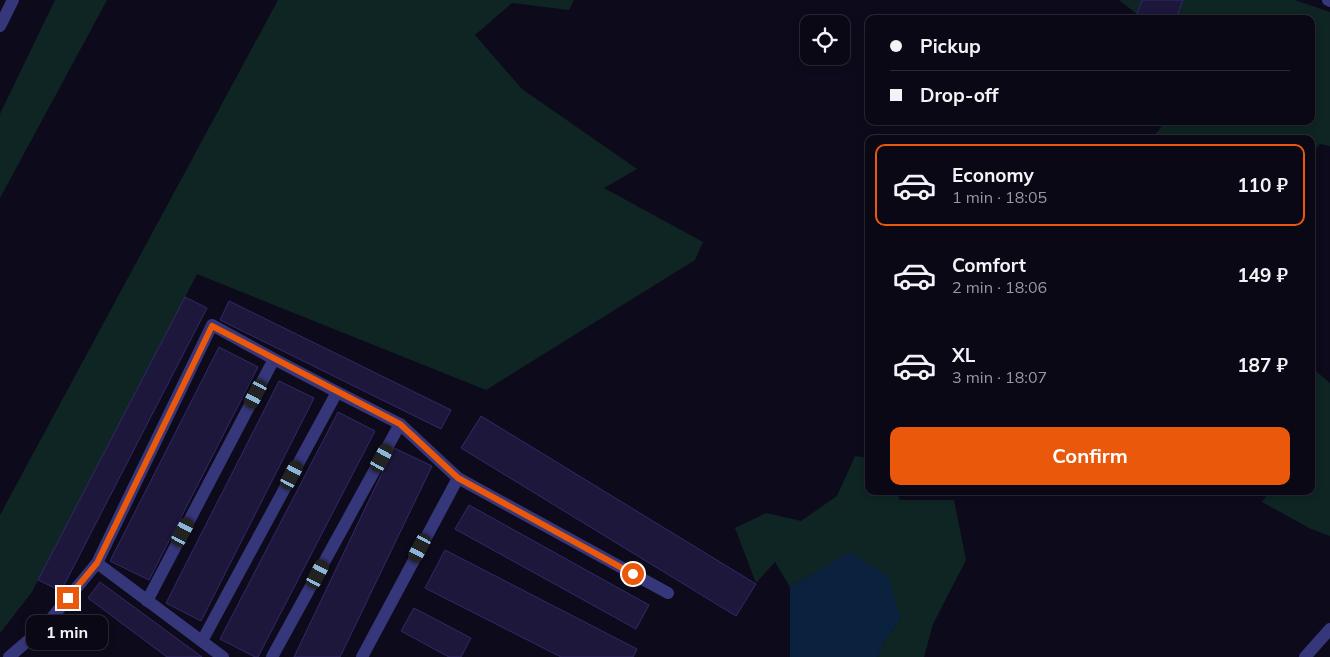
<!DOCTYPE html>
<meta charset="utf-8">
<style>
body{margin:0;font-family:Mulish,sans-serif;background:#13111d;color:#f1f3f6;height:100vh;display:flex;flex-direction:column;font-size:19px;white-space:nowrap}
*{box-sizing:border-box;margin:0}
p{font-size:16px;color:#999aa0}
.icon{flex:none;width:28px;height:28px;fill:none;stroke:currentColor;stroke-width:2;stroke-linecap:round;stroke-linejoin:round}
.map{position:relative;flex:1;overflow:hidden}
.drawer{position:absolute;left:865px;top:135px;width:450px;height:360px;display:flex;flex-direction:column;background:#0a0814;border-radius:10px;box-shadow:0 2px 8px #0003,0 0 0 1px #2a2934}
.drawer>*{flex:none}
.top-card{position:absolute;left:865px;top:15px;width:450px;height:110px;border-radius:10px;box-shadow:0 2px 8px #0003,0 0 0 1px #2a2934;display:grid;align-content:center;height:110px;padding:0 25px;background:#0a0814}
.tools{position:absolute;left:800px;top:15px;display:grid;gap:10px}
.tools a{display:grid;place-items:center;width:50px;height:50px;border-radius:10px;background:#0a0814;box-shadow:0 2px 8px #0003,0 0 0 1px #2a2934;font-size:25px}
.end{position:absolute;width:22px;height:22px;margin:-11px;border:6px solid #ea580c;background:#fff;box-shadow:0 0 0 2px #fff}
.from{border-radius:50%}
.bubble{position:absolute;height:35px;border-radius:10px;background:#0a0814;box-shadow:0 2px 8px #0003,0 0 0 1px #2a2934;font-size:16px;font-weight:700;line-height:35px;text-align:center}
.car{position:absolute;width:15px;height:30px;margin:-15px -8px;border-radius:6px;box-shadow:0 0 4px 1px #0007;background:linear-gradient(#222 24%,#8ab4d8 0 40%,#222 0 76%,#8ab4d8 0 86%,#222 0)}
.top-card b{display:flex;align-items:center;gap:18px;height:48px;font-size:19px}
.top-card b+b{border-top:1px solid #2a2934}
.top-card i{width:12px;height:12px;background:#f1f3f6}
ul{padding:9px 0 0;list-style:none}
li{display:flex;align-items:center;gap:15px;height:82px;margin:0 10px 8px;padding:0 15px;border:2px solid transparent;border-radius:10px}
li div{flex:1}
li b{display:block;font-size:19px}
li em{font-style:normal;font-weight:700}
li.selected{border-color:#ea580c}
li>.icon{width:45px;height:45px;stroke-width:1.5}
.primary-button{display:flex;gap:10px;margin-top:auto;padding:10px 25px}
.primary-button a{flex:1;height:58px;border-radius:10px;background:#ea580c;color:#fff;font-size:20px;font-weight:700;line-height:58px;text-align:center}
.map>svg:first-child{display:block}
.green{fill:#0e2523}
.water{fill:#0b223f}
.building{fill:#1d173c;stroke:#332968}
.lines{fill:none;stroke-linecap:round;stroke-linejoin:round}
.minor{stroke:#36377a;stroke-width:12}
.route{stroke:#ea580c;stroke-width:6}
</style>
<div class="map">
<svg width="1330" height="657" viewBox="0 0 1330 657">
<rect width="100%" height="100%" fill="#0d0b1b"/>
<g class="green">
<path d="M55,0h52l-107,198v-84z"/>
<path d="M278,0h296l-5,10 -57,-7 -37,32 47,54 115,80 -33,19 99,54 -8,18 -209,130 -289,-116 -159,306 -6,12 -32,41v-118z"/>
<path d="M1119,0h23l-5,14z"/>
<path d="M1183,0h112l35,12v134l-10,-2 -9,11v-16h-157v-3l12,-15h145v-102h-135z"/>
<path d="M1311,367l19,16v153l-19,-7 -49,-27 8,-11h41z"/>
<path d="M855,456l14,2v33h27l4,9h54l12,60 -33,64 -9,33h-47l7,-15 17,-24 -54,-64 -57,33 -15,-25 -19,21 -21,-55 31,-15 35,8 36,-25z"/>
</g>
<path class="water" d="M850,552l38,24 13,42 -17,24 -7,15h-87v-70z"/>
<g class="building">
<path d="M1142,0h41l-7,19h-41z"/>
<path d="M185,297l22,11 -146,283 -23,-11z"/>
<path d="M229,301l222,109 -10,19 -221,-109z"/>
<path d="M219,347l39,20 -109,213 -39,-19z"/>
<path d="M279,381l35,17 -113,223 -35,-18z"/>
<path d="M338,412l37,19 -117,226h-3l-35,-18z"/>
<path d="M481,416l275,168 -20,32 -275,-168z"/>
<path d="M394,448l38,18 -92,191h-46z"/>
<path d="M469,505l180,100 -13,24 -181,-100z"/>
<path d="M445,550l192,99 -4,8h-72l-136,-69z"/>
<path d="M100,582l102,75h-35l-79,-59z"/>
<path d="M414,608l57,30 -10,19h-12l-48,-26z"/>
</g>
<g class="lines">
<g class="minor">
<path d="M1328,0l2,1"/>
<path d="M0,26l13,-26"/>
<path d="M458,478l210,115"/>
<path d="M97,563l115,-238 62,34 -127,242"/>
<path d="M202,641l135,-249 -63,-33"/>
<path d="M9,657l36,-31 52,-63 126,94"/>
<path d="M272,657l128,-233 -63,-32"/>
<path d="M362,657l96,-179 -58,-54"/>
<path d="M1305,657l25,-28"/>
</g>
</g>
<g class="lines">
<path class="route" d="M68,598l29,-35 115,-237 188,98 58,54 175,96"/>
</g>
</svg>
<div class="tools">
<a><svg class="icon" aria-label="locate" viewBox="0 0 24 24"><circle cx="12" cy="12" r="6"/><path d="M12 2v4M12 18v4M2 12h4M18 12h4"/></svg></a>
</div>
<i class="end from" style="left:633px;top:574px"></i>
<i class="end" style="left:68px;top:598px"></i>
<div class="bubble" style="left:26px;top:615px;width:82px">1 min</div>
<i class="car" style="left:256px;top:394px;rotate:208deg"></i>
<i class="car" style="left:382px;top:458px;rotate:29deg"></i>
<i class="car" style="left:292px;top:475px;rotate:28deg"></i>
<i class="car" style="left:183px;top:532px;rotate:28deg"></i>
<i class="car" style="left:420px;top:548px;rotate:208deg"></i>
<i class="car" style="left:318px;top:574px;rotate:28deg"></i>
<div class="top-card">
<b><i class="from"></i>Pickup</b>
<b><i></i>Drop-off</b>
</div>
<section class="drawer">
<ul>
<li class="selected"><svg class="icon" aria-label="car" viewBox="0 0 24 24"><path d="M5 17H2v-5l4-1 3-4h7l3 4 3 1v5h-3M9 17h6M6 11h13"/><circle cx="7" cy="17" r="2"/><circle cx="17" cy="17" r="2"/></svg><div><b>Economy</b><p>1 min · 18:05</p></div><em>110 ₽</em></li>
<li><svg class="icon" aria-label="car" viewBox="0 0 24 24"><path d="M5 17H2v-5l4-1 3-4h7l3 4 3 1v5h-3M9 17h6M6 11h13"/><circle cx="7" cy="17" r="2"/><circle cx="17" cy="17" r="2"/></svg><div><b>Comfort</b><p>2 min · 18:06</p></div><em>149 ₽</em></li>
<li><svg class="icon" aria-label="car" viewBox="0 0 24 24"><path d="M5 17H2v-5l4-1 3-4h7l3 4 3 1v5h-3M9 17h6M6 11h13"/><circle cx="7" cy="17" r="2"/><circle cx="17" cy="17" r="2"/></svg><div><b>XL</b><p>3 min · 18:07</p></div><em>187 ₽</em></li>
</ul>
<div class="primary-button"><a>Confirm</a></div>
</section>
</div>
